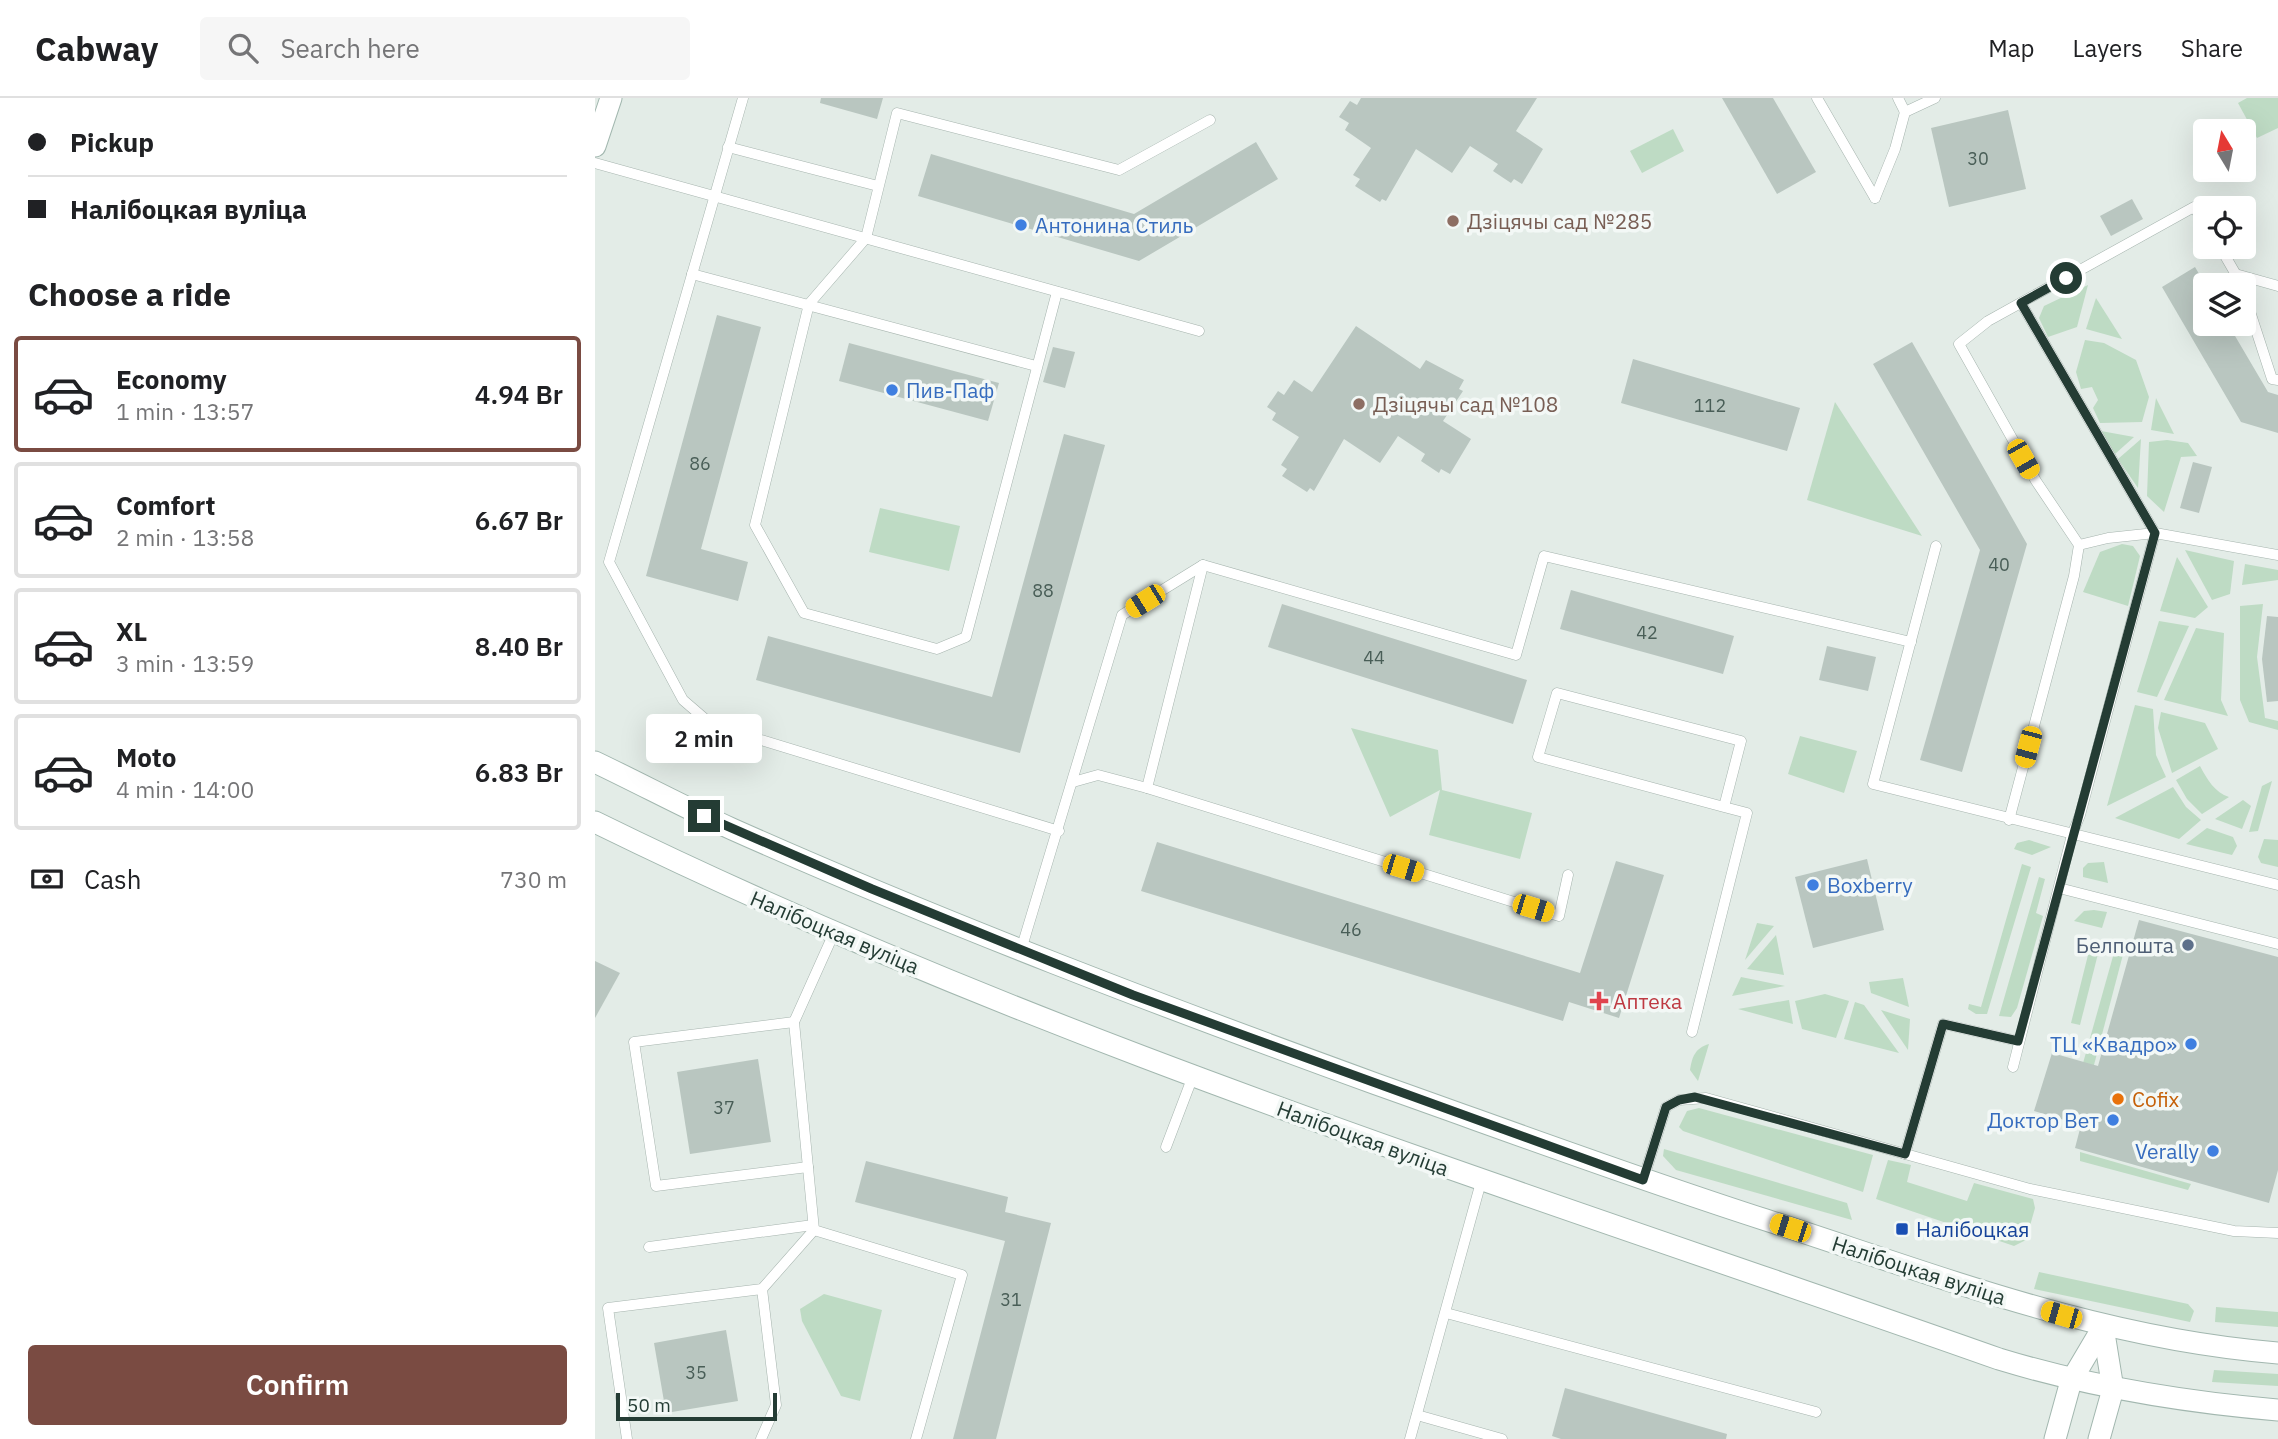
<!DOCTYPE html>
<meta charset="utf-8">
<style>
body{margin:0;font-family:"IBM Plex Sans",sans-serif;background:#f6f6f6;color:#202124;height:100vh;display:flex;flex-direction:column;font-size:26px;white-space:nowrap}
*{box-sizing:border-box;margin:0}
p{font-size:23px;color:#757577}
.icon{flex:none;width:38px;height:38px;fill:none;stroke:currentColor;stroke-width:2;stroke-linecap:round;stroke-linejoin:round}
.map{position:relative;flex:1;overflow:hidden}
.drawer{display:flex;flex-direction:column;background:#fff;width:595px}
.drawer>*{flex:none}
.guide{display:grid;align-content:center;height:154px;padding:0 28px;background:#fff}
.needle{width:46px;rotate:350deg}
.buttons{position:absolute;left:1598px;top:21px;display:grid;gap:14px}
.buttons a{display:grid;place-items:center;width:63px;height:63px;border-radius:7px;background:#fff;box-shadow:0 7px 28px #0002;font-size:35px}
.scale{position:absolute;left:21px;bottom:18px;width:161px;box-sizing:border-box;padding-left:7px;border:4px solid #243c34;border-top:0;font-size:19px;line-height:24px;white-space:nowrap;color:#243c34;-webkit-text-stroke:5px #f3f8f6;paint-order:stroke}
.end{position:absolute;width:32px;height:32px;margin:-16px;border:9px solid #243c34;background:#fff;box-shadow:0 0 0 4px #fff}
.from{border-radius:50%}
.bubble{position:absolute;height:49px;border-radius:7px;background:#fff;box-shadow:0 7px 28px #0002;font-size:23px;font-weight:600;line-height:49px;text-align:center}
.car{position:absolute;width:21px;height:42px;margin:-21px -10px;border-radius:9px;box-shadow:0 0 5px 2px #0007;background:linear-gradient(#f5c518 24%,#345 0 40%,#f5c518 0 76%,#345 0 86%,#f5c518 0)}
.guide b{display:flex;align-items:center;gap:24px;height:66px;font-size:26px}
.guide b+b{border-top:2px solid #e0e0e0}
.guide i{width:18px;height:18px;background:#202124}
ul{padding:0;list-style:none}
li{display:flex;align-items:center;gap:21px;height:116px;margin:0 14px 10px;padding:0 14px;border:4px solid #e0e0e0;border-radius:7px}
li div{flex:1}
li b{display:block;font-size:26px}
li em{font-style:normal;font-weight:600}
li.on{border-color:#7a4b42}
li>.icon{width:63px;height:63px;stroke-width:1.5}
h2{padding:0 28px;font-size:32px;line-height:84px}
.pay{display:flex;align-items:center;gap:18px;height:77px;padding:0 28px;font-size:26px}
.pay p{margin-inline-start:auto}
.cta{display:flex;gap:14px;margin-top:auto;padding:14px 28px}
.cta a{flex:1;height:80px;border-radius:7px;background:#7a4b42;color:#fff;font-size:28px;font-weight:600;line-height:80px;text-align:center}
header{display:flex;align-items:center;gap:42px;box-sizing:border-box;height:98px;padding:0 35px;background:#fff;border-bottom:2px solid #e0e0e0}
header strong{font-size:33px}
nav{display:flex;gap:38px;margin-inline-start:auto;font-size:24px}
.search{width:490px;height:63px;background:#f6f6f6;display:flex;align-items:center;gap:18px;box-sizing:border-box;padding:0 24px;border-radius:7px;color:#757577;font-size:26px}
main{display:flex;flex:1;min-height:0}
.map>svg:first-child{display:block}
.green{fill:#bedbc4}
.building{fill:#b9c6c0}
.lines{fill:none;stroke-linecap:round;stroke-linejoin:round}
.service-casing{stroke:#a6b4ae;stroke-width:11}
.secondary-casing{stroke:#a2b7af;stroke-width:23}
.service{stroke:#fff;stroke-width:10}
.secondary{stroke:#fff;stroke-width:21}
.route{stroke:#243c34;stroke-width:9}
.education-dot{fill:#8d6e63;stroke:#f3f8f6;stroke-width:2.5}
.shop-dot{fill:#3f7fe0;stroke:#f3f8f6;stroke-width:2.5}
.service-dot{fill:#5c6f8a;stroke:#f3f8f6;stroke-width:2.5}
.health-dot{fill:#e0444e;stroke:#f3f8f6;stroke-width:2.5}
.food-dot{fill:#e8710a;stroke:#f3f8f6;stroke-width:2.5}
.transit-dot{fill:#1a4fb4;stroke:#f3f8f6;stroke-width:2.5}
.labels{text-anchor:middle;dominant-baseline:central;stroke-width:7;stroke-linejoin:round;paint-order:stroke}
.number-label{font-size:18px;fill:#495e57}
.education-label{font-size:21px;fill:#785e54;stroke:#f3f8f6;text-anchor:start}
.shop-label{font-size:21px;fill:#366cbe;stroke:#f3f8f6;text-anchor:start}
.street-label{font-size:21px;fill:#243c34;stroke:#f3f8f6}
.service-label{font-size:21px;fill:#4e5e75;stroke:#f3f8f6;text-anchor:end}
.health-label{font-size:21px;fill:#be3a42;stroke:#f3f8f6;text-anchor:start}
.food-label{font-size:21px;fill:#c56008;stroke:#f3f8f6;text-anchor:start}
.transit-label{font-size:21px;fill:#164399;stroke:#f3f8f6;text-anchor:start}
</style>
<header>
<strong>Cabway</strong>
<div class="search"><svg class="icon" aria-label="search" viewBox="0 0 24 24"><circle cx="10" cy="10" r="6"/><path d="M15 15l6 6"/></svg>Search here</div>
<nav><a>Map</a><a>Layers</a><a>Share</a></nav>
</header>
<main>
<section class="drawer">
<div class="guide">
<b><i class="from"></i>Pickup</b>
<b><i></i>Налібоцкая вуліца</b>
</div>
<h2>Choose a ride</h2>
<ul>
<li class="on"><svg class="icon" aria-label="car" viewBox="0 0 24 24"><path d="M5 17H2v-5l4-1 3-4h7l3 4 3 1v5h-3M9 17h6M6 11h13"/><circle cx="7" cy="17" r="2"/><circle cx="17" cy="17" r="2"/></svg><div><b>Economy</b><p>1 min · 13:57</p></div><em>4.94 Br</em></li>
<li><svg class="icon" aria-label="car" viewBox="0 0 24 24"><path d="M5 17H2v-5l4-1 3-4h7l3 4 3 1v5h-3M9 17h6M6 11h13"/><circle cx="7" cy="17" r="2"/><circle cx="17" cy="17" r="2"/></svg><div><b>Comfort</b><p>2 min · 13:58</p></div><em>6.67 Br</em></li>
<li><svg class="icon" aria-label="car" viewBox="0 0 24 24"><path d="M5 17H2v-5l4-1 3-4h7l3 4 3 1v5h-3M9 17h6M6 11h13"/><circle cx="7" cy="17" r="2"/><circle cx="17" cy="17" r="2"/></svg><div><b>XL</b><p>3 min · 13:59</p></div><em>8.40 Br</em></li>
<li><svg class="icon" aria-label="car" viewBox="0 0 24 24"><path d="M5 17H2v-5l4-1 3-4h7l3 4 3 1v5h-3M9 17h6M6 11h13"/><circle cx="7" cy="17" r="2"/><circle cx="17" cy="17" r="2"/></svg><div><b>Moto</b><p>4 min · 14:00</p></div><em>6.83 Br</em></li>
</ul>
<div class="pay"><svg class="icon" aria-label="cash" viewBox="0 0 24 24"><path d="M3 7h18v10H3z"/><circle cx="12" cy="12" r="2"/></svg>Cash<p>730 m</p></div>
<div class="cta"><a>Confirm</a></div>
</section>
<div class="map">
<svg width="1683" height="1341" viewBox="0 0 1683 1341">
<rect width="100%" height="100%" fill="#e3ece7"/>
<g class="green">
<path d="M1652,0h31v30l-21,10 -19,-35z"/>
<path d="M1078,31l11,22 -42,22 -12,-22z"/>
<path d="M1493,187l-11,42 -29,10 -9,-19 5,-12z"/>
<path d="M1501,200l26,41 -36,-10z"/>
<path d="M1490,242l19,3 32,17 13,37 -7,25 -42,1 -7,-15 5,-8 -6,-13 -11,2 -5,-17z"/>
<path d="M1561,300l18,36 -23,-4z"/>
<path d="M1240,304l87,134 -115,-36z"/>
<path d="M1506,333l33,6 -19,17z"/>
<path d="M1546,341l-3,49 -20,-29z"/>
<path d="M1572,342l21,3 9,13 -16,1 -17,55 -17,-16 2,-54z"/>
<path d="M285,410l80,18 -11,45 -80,-19z"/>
<path d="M1527,446l11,2 7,10 -12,50 -45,-14 17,-40z"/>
<path d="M1590,452l49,11 -4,33 -18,6z"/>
<path d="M1582,459l31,50 -13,11 -35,-7z"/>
<path d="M1650,466l33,6v10l-36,5z"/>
<path d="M1668,506l-6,53 8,61 13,3v9l-29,-8 -9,-22v-94z"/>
<path d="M1564,523l30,5 -32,71 -20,-5z"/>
<path d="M1601,530l28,5 -3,67 7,16 -64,-16z"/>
<path d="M1540,607l18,4 3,46 10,22 -59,29z"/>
<path d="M1566,614l44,11 13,26 -46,24 -14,-45z"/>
<path d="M756,630l87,22 4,40 90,23 -12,46 -91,-24 11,-45 -50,27z"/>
<path d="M1205,638l57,15 -13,42 -56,-19z"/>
<path d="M1605,668c7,13 15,27 29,31l-27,17 -15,-15 -11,-19z"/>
<path d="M1677,683l-14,50 -9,1 13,-46z"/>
<path d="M1578,689l13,20 15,13 -22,19 -64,-21z"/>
<path d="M1648,702l8,6 -9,23 -27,-10z"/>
<path d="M1612,730l26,9 4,9 -5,9 -46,-11z"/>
<path d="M1669,741l14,1v27l-17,-4 -3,-6z"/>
<path d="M1434,742l22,7 -19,8 -18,-6 3,-6z"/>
<path d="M1509,764l4,21 -25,-6v-9l5,-5z"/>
<path d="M1427,766l9,3 -44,147h-11l-8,-5 1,-5 12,3z"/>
<path d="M1444,779l6,2 -9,34 7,3 -26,92 -6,9 -12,-1z"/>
<path d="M1499,812l13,2 -5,16 -28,-7 10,-10z"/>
<path d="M1162,825l17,3 -29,34z"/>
<path d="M1181,837l8,40 -37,-6z"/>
<path d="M1497,841l9,3 -21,83 -9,-2z"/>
<path d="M1522,844l9,1 -37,141 -11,-3z"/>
<path d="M1146,879l44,9 -53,10z"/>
<path d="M1308,880l6,29 -38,-14 -2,-11z"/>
<path d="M1230,896l24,7 -13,37 -34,-9 -7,-28z"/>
<path d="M1194,902l4,24 -55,-15z"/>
<path d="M1260,904l9,3 35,48 -55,-14z"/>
<path d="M1286,912l29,9 -2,31z"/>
<path d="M1114,946l-11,37 -8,-11c2,-13 5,-22 19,-26z"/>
<path d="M1104,1010l174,47 -10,37 -180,-61 -4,-4 8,-16z"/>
<path d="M1069,1051l183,54 5,17 -176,-50 -13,-14z"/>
<path d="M1485,1054l111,32 -3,6 -108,-29z"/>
<path d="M1293,1062l23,5 -4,17 60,19 7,-18 59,16 2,9 -9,32 -12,6 -138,-47z"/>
<path d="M1444,1174l149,32 6,7 -4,11 -156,-33z"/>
<path d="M229,1196l58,16 -22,91 -19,-5 -39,-75 -2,-12z"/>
<path d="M1621,1209l62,5v15l-63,-5z"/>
<path d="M1619,1272l64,4v12l-66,-4z"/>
</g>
<g class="building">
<path d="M226,0h62l-6,21 -57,-16z"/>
<path d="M766,0h176l-21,33 27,18 -21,35 -8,-5 -3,4 -18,-12 5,-7 -28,-18 -18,27 -36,-24 -30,52 -4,-2 -2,3 -25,-16 5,-7 -7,-4 18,-27 -26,-18 4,-7 -10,-6 11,-16 7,4z"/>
<path d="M1127,0h51l43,74 -39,22z"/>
<path d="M1413,12l18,79 -77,18 -18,-79z"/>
<path d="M661,44l22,37 -139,82 -221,-65 13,-42 203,60z"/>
<path d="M1537,101l11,20 -32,17 -11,-20z"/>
<path d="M1600,169l10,17v40h23l40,68 10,3v38l-37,-11 -79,-135z"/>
<path d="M122,217l44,12 -60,222 47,13 -10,39 -92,-25z"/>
<path d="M761,228l64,43 6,-9 38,20 -5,9 4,2 -20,30 28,18 -21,35 -9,-5 -2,4 -18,-12 4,-7 -27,-18 -18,27 -36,-24 -30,52 -4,-3 -3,4 -25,-16 5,-7 -6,-4 18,-28 -27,-17 4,-7 -9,-6 11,-16 6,4 10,-15 18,12z"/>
<path d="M1317,244l115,202 -65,228 -42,-12 60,-210 -107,-186z"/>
<path d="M254,245l150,40 -11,38 -149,-40z"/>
<path d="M458,249l22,5 -10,36 -22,-6z"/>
<path d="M1038,261l167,49 -13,43 -166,-48z"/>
<path d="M469,336l41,11 -85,308 -264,-73 12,-44 224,61z"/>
<path d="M1598,364l19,5 -13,46 -19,-5z"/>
<path d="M976,492l163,46 -11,38 -163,-45z"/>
<path d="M687,506l245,76 -14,44 -245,-77z"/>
<path d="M1672,518l11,1v84l-11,1 -5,-43z"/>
<path d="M1232,548l49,11 -8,34 -49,-11z"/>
<path d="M562,744l423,131 36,-112 48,14 -45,143 -50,-16 -6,19 -422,-130z"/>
<path d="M1272,761l17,71 -71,18 -18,-71z"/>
<path d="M1544,822l139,37v213l-9,33 -194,-55 6,-23 -47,-14 18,-58 46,13z"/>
<path d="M0,863l25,12 -25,45z"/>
<path d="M163,961l13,83 -81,12 -13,-82z"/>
<path d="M271,1063l142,36 -3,15 46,11 -55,216h-43l52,-198 -150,-39z"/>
<path d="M131,1232l12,71 -72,12 -12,-70z"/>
<path d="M970,1290l162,46 -1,5h-165l-9,-3z"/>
</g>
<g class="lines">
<defs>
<g id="service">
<path d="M148,0l-134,464 74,138 29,25 347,106"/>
<path d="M1222,0l58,100"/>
<path d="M1303,0l7,14"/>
<path d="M133,49l150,39"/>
<path d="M0,65l604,168"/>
<path d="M1280,100l20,-49 10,-37 30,-14"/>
<path d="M1625,149l22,38"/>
<path d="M97,176l344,92"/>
<path d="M1644,177l39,11"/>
<path d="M1648,192l29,89 6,1"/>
<path d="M462,194l-91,345 -29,12 -133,-36 -49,-88 54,-221 57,-66 31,-125 222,57 91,-50"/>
<path d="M1426,205l134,230 -47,5 -29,7"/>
<path d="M1341,448l-63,238 405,101"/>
<path d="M478,684l25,-7 49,13 412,128 9,-41"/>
<path d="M552,690l56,-223"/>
<path d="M1414,722l65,-244 5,-31 -43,-64 -77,-137 29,-23 206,-114 11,17"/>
<path d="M1464,790l219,56"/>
<path d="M426,852l101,-335 81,-50 313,90 28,-99 367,86"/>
<path d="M199,924l-160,20 22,144 152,-19"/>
<path d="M1097,934l55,-219 -23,-6 -186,-50 19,-64 184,48 -17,66"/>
<path d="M1418,969l59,-232 8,-20 75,-282 123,22"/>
<path d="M571,1049l27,-71"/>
<path d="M1310,1056l38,-130 75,17"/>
<path d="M1048,1082l23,-73 13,-7 27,-2 324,91 204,42 44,2"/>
<path d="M219,1132l148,45 -46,164"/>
<path d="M54,1149l164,-22"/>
<path d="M851,1215l370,99"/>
<path d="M822,1317l85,24"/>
<path d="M32,1341l-19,-131 154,-19 52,-59 -20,-208 40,-89"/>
<path d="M166,1341l15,-34 -14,-116"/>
<path d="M815,1341l71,-257"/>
</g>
<g id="secondary">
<path d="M0,48l16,-48"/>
<path d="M0,664c46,22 91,46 137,67 211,94 427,176 644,255 130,46 259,94 390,136 170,55 333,119 512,133"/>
<path d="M0,724c451,222 932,370 1404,537 92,28 183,43 279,51"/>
<path d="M1460,1341l16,-58 32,-54"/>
<path d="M1504,1341l14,-50 -10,-62"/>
</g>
</defs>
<use href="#service" class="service-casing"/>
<use href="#secondary" class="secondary-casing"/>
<use href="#service" class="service"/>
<use href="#secondary" class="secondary"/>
</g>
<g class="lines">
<path class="route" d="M109,718l168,73 261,106 510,185 23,-73 13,-7 16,-3 210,57 38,-130 75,17 137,-508 -134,-230 45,-25"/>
</g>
<g class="education-dot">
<circle cx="858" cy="123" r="7"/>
<circle cx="764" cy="306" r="7"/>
</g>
<g class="shop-dot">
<circle cx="426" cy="127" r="7"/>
<circle cx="297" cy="292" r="7"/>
<circle cx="1218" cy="787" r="7"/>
<circle cx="1596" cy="946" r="7"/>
<circle cx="1518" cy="1022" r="7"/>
<circle cx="1618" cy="1053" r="7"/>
</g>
<circle class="service-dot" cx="1593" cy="847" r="7"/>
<path class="health-dot" d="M1000.5 892.5h7v7h7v7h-7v7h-7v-7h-7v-7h7z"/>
<circle class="food-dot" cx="1523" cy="1001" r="7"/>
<rect class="transit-dot" x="1300" y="1124" width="14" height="14" rx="3.5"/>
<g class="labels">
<g class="number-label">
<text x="1383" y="60">30</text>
<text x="1115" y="307">112</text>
<text x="105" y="365">86</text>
<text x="1404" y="466">40</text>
<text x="448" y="492">88</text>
<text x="1052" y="534">42</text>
<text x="779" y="559">44</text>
<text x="756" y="831">46</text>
<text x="129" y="1009">37</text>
<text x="416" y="1201">31</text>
<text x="101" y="1274">35</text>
</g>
<g class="education-label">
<text x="872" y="123">Дзіцячы сад №285</text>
<text x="778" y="306">Дзіцячы сад №108</text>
</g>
<g class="shop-label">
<text x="440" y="127">Антонина Стиль</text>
<text x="311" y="292">Пив-Паф</text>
<text x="1232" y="787">Boxberry</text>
<text x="1582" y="946" text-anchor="end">ТЦ «Квадро»</text>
<text x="1504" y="1022" text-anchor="end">Доктор Вет</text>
<text x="1604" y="1053" text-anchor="end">Verally</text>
</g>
<g class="street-label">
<text transform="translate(240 834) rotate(23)">Налібоцкая вуліца</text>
<text transform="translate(768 1040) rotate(20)">Налібоцкая вуліца</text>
<text transform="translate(1324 1172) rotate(18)">Налібоцкая вуліца</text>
</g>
<g class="service-label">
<text x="1579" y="847">Белпошта</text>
</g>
<g class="health-label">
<text x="1018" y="903">Аптека</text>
</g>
<g class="food-label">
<text x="1537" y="1001">Cofix</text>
</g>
<g class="transit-label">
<text x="1321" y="1131">Налібоцкая</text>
</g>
</g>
</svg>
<div class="buttons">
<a><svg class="needle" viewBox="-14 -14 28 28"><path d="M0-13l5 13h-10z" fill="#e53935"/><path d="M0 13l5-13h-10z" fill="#757577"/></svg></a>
<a><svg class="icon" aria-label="locate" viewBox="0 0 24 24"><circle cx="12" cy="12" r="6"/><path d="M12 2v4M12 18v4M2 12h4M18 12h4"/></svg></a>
<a><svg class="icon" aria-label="layers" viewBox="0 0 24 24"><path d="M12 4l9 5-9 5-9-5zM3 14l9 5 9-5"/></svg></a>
</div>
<div class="scale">50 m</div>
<i class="end from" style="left:1471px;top:180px"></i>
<i class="end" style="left:109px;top:718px"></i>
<div class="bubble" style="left:51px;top:616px;width:116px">2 min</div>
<i class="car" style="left:1428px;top:361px;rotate:150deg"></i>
<i class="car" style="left:550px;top:503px;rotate:238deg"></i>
<i class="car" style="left:1433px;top:649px;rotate:195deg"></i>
<i class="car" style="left:808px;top:770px;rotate:107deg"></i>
<i class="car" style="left:938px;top:810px;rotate:107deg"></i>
<i class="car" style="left:1195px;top:1130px;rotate:288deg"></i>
<i class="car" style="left:1466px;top:1217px;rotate:286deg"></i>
</div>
</main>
